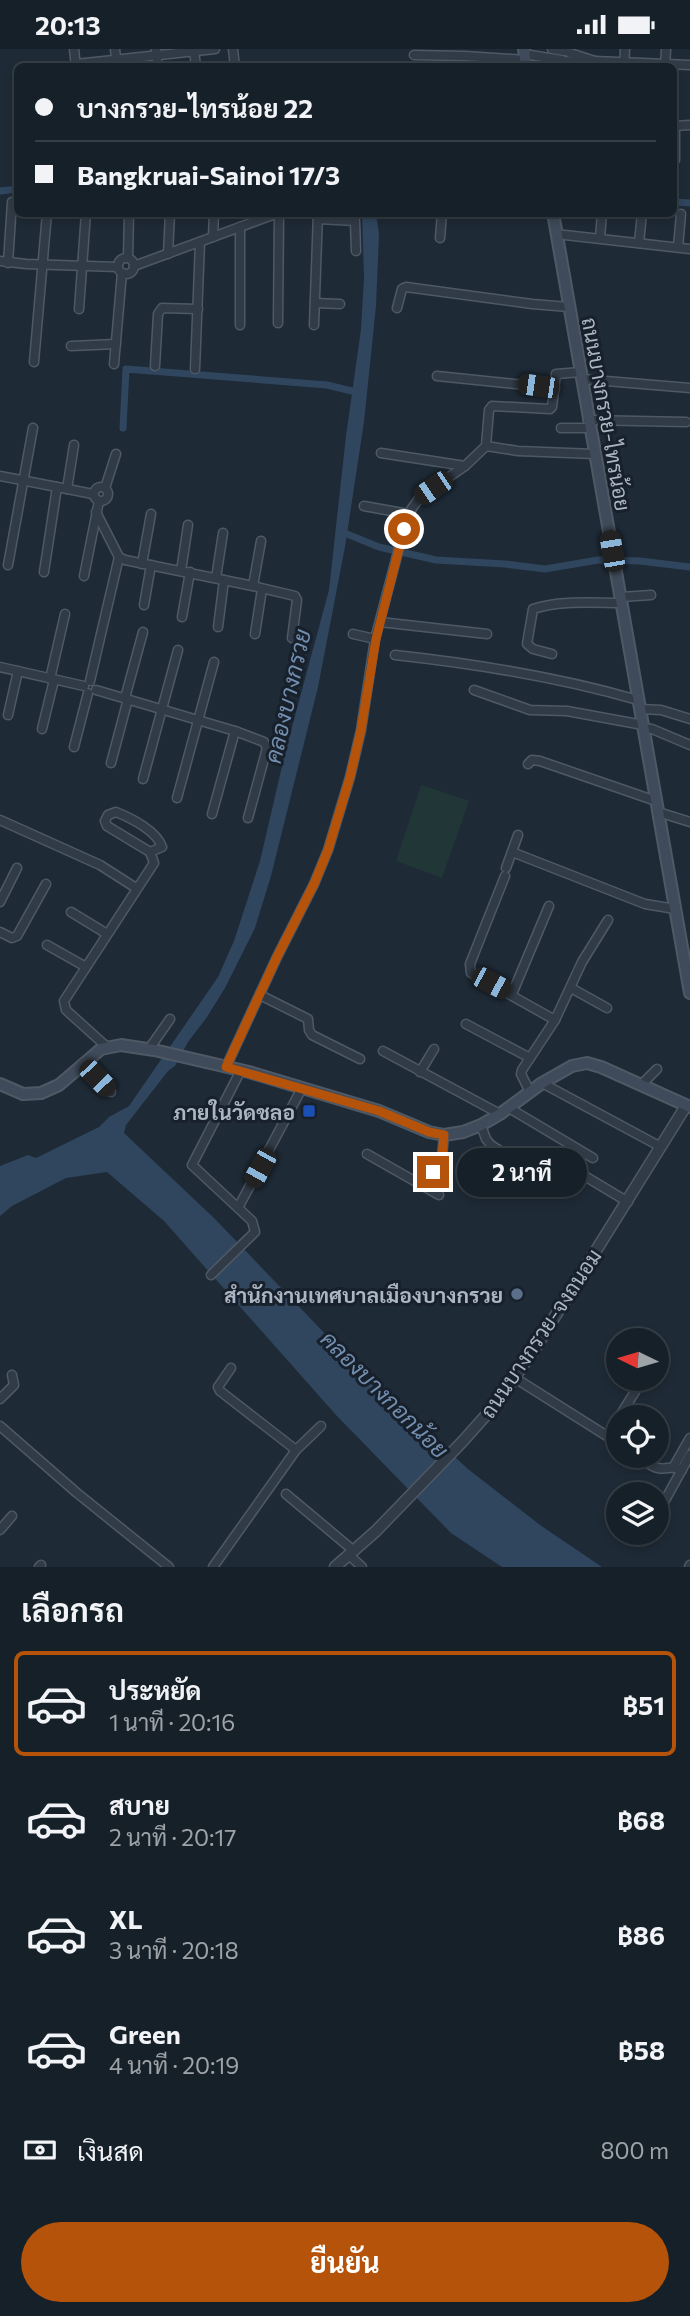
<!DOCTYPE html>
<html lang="th">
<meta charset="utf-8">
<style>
body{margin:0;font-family:Commissioner,Sarabun,sans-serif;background:#1f2830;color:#f1f3f6;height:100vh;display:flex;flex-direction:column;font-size:26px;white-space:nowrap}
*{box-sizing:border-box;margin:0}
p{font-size:23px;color:#9ea3a8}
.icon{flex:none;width:38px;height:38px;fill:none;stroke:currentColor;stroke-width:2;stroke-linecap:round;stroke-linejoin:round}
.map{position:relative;height:1518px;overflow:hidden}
.drawer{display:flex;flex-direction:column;background:#162028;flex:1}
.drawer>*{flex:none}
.guide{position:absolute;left:14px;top:14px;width:663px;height:154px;border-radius:10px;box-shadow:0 4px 10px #0003,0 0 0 2px #353e45;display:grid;align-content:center;height:154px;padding:0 21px;background:#162028}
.needle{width:46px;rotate:275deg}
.buttons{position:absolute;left:606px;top:1279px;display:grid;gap:14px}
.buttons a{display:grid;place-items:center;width:63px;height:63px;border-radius:50%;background:#162028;box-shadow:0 4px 10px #0003,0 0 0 2px #353e45;font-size:35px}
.end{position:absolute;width:32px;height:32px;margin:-16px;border:9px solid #b45309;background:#fff;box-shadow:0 0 0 4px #fff}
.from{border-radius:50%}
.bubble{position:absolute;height:49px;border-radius:24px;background:#162028;box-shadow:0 4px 10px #0003,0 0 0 2px #353e45;font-size:23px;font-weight:700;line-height:49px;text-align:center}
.car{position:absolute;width:21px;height:42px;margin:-21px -10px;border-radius:9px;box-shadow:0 0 5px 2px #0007;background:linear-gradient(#222 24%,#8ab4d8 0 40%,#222 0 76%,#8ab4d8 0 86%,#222 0)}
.guide b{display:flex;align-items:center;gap:24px;height:66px;font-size:26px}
.guide b+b{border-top:2px solid #353e45}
.guide i{width:18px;height:18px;background:#f1f3f6}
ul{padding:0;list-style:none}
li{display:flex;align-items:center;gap:21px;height:105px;margin:0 14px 10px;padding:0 7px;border:4px solid transparent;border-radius:10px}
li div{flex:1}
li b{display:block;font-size:26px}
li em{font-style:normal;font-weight:700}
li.current{border-color:#b45309}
li>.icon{width:63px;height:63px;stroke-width:1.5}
h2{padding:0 21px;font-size:32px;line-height:84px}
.pay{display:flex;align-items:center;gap:18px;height:77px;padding:0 21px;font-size:26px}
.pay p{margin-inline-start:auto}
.action{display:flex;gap:14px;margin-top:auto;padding:14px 21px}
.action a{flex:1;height:80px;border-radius:42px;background:#b45309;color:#fff;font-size:28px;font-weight:700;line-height:80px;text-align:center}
.status{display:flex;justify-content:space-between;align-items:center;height:49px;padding:0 35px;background:#162028;direction:ltr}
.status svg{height:19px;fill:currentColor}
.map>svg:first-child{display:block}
.green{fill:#203637}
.water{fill:#30465e}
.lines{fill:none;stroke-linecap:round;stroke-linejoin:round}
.canal{stroke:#30465e;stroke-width:7}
.minor-casing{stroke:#4f5965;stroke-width:11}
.tertiary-casing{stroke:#4f5965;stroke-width:13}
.secondary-casing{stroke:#4f5965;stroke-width:14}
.minor{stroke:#313b47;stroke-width:8}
.tertiary{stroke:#313b47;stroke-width:10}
.secondary{stroke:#3f4b5a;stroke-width:10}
.route{stroke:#b45309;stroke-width:9}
.transit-dot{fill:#1a4fb4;stroke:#17202b;stroke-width:2.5}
.service-dot{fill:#5c6f8a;stroke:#17202b;stroke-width:2.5}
.labels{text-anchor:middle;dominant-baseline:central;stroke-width:6;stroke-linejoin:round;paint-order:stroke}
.street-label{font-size:21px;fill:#abb6c4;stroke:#17202b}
.poi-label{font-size:21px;font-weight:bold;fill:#abb6c4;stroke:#17202b;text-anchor:end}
.water-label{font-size:23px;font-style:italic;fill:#728eae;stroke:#17202b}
</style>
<div class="status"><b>20:13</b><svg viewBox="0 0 49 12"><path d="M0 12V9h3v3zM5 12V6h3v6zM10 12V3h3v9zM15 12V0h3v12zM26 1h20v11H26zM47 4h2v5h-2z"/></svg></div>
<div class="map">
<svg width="690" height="1518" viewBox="0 0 690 1518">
<rect width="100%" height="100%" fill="#1e2a36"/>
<path class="green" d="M421,736l48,16 -27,77 -46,-17z"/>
<path class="water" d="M362,165h14l3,20 -3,72 -12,116 -19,125 -27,140 -47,189 -16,52 -30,60 -18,29 -19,25 -13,24 -7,5 -42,54 -2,8 90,85 141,147 113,104 72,56 62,42h-100l-51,-34 -115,-118 -172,-194 -57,-49 -41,6 -54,28 -12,10v-50l28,-11 8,3 63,-31 10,-10 20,-11 89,-129 16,-36 26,-80 26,-112 43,-159 17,-154 15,-107 3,-51z"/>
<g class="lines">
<g class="canal">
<path d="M0,142l18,-2"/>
<path d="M674,153l16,1"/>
<path d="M123,379l3,-59 201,16 33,8"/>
<path d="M342,483l37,15 57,13 69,4 40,5 53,-9 42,1 50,6"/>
</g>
<defs>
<g id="minor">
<path d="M74,0l2,18"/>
<path d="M115,0l2,18"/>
<path d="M156,0l2,18"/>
<path d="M194,0l2,18"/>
<path d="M233,0l2,18"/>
<path d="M552,0l12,2"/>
<path d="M570,4l25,8"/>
<path d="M524,5l38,6"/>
<path d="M414,6l51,1 60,4"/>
<path d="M568,12l15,2 12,-2 95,4"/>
<path d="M76,15l139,-15"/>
<path d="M624,18l1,-18"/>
<path d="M665,18l1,-18"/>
<path d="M674,77l16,-1"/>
<path d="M675,111v-34"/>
<path d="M318,170l37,2 1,30"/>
<path d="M556,185l134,15"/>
<path d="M213,188l1,-24"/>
<path d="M440,189l2,-25"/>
<path d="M600,189l2,-25"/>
<path d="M639,194l3,-30"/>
<path d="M678,198l3,-33"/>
<path d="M168,205l2,-41"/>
<circle cx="126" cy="217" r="8"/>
<path d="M128,209l1,-45"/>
<path d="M0,212l26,3 92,3"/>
<path d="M8,214l4,-61"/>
<path d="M134,217l144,-53"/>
<path d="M315,254l25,1"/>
<path d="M397,259l5,-19 4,-2 126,17 37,3"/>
<path d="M79,260l7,-96"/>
<path d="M278,274l1,-110"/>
<path d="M240,276v-98"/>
<path d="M314,276l4,-112"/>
<path d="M71,297l45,-2"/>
<path d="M34,313l13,-149"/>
<path d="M114,315l8,-91"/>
<path d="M155,317l3,-52 4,-6 36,1"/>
<path d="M195,320l5,-127"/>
<path d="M437,327l118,12"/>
<path d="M582,330l108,9"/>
<path d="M588,371l98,2"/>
<path d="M561,379h29"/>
<path d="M486,397l32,5 77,3"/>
<path d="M381,404l84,13"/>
<path d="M0,427l93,18"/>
<circle cx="101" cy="445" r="7"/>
<path d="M105,439l11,-34"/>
<path d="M67,440l7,-44"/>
<path d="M364,457l44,8"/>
<path d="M96,463l23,45 6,3 128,26 42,10 2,4 -5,38"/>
<path d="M142,515l9,-50"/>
<path d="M8,516l25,-137"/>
<path d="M181,522l7,-46"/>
<path d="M44,523l13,-85"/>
<path d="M84,527l15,-75"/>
<path d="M216,529l7,-45"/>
<path d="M253,537l8,-45"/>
<path d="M621,548l30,-2"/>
<path d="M144,556l7,-40"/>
<path d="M182,568l8,-45"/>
<path d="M380,573l107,12"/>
<path d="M218,578l6,-47"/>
<path d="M255,585l7,-45"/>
<path d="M353,585l22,5"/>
<path d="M552,605l-19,-5 -6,-5 6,-35c27,-9 60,-6 89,-6"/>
<path d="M395,606c83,9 163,22 243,45"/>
<path d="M0,618l84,19"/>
<path d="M50,630l15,-65"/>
<path d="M90,632l29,-124"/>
<path d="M96,641l139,41 29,11 3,6 -19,70"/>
<path d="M474,641l56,20 37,1 76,14"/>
<path d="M125,649l18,-66"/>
<path d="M640,660l21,1 29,9"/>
<path d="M8,666l10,-44"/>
<path d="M643,679l9,1 38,16"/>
<path d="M42,680l12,-49"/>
<path d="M74,698l14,-54"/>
<path d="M111,714l17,-64"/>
<path d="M528,715l4,-4 8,1 116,40"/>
<path d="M143,730l35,-129"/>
<path d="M177,749l37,-136"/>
<path d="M658,763l32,10"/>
<path d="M212,765l23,-83"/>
<path d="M0,771l100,45 36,23"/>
<path d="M512,803l133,52 30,5"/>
<path d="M506,819l12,-33"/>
<path d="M505,827l-35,88 1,9 84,47"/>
<path d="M0,853l17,-34"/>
<path d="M71,863l36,22"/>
<path d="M0,883l12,6 5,-2 29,-52"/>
<path d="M47,896l39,22"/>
<path d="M571,939l36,20"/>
<path d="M512,945l37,-88"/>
<path d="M260,946l48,24 1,11 3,5 48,24"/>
<path d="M466,975l64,34"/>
<path d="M107,998l-41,-37 -2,-9 90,-138 -4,-11 12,-5c-5,-16 -31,-29 -46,-35l-8,3 -3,6 2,5 43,26 4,11"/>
<path d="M149,1000l21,-30"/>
<path d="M383,1002l117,63"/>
<path d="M83,1014l28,29"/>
<path d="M226,1018l51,-110 37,-73 14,-34 22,-73 11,-47 14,-91 33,-125 12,-17 45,-31 21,-20 3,-36 3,-4 58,3 2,-2 4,-33 25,-2"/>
<path d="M420,1023l14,-23"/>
<path d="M542,1034l119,64"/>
<path d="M641,1036l16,-16"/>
<path d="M530,1043l-9,-18 1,-4 33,-50 27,-58 26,-42"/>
<path d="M509,1059l84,50"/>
<path d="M481,1076l5,14 5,6 64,41"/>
<path d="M367,1105l72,41"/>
<path d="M583,1126l45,27"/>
<path d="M423,1137l19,-29 2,-22"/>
<path d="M238,1159l64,-120"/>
<path d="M211,1226l44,-43 -3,-11 -60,-56 49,-95"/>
<path d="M656,1308l3,-4"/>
<path d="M231,1319l-13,19 2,4 76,59"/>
<path d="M515,1329l103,65"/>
<path d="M0,1350l14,-14 -2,-10"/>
<path d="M619,1368l24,-38"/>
<path d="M0,1377l77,67 92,74"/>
<path d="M608,1387l10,-16"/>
<path d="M637,1407c7,4 14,11 21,12 10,2 14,-3 24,2"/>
<path d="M674,1417l16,-28"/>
<path d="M286,1445l68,57"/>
<path d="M664,1453l26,-47"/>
<path d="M0,1481l12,-14"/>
<path d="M349,1506l13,12"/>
<path d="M39,1518l2,-2"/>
<path d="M213,1518l83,-117 25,-24"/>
<path d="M689,1518l1,-2"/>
</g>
<path id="tertiary" d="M335,1518l41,-36 87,-90 32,-36 39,-55 152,-244"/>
<g id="secondary">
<path d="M524,0l2,18"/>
<path d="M553,164l137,780"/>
<path d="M0,1035l23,10 18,-1 18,-8 42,-36 20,-4 33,5 95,22 130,39 50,21 15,3 19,-3 18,-7 19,-11 42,-31 30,-17 15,-3 14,4 89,40"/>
</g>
</defs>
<use href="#minor" class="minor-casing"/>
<use href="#tertiary" class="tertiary-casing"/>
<use href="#secondary" class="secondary-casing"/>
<use href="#minor" class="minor"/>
<use href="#tertiary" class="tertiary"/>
<use href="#secondary" class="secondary"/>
</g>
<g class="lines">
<path class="route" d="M404,480l-28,110 -15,91 -11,47 -22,73 -14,34 -37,73 -51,110 153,44 50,21 15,3 -2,22 -9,15"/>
</g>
<rect class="transit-dot" x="302" y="1055" width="14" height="14" rx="3.5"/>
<circle class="service-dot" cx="517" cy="1245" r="7"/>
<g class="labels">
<g class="street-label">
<text transform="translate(607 365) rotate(80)">ถนนบางกรวย-ไทรน้อย</text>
<text transform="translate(540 1284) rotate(-56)">ถนนบางกรวย-จงถนอม</text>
</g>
<g class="poi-label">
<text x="295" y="1062">ภายในวัดชลอ</text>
<text x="503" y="1245">สำนักงานเทศบาลเมืองบางกรวย</text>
</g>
<g class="water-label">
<text transform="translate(287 647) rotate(-77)">คลองบางกรวย</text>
<text transform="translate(385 1345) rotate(45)">คลองบางกอกน้อย</text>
</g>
</g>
</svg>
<div class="buttons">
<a><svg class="needle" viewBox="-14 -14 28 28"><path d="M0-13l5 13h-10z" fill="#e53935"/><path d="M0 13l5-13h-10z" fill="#9ea3a8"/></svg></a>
<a><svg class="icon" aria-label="locate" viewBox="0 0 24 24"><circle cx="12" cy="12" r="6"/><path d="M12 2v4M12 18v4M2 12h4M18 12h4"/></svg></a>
<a><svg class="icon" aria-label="layers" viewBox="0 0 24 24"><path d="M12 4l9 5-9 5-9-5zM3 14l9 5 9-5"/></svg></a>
</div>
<i class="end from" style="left:404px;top:480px"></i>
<i class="end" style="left:433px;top:1123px"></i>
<div class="bubble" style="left:457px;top:1099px;width:130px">2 นาที</div>
<i class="car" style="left:538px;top:337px;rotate:278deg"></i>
<i class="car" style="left:433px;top:439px;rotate:236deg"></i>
<i class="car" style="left:612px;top:502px;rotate:350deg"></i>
<i class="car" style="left:491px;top:934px;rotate:118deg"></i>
<i class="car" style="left:97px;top:1029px;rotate:136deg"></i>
<i class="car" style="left:260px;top:1119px;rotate:209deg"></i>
<div class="guide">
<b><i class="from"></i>บางกรวย-ไทรน้อย 22</b>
<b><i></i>Bangkruai-Sainoi 17/3</b>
</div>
</div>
<section class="drawer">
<h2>เลือกรถ</h2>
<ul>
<li class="current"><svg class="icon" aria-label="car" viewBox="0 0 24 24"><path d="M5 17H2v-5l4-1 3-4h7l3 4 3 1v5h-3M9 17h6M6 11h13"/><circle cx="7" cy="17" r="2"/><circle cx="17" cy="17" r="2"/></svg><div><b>ประหยัด</b><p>1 นาที · 20:16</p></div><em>฿51</em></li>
<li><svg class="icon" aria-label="car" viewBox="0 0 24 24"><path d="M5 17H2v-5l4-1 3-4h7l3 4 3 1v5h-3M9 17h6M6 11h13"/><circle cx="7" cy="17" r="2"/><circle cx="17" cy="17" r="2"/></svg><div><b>สบาย</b><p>2 นาที · 20:17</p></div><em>฿68</em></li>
<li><svg class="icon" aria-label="car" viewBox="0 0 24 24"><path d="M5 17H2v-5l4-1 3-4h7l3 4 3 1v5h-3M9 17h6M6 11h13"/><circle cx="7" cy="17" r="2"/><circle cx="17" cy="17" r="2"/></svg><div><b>XL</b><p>3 นาที · 20:18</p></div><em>฿86</em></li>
<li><svg class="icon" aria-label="car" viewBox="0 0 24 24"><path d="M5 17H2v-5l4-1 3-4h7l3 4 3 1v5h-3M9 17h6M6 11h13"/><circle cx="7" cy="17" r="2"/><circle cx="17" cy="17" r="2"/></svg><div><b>Green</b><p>4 นาที · 20:19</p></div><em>฿58</em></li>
</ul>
<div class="pay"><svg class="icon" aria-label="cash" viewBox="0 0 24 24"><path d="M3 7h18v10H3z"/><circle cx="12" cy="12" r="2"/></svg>เงินสด<p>800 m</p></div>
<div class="action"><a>ยืนยัน</a></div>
</section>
